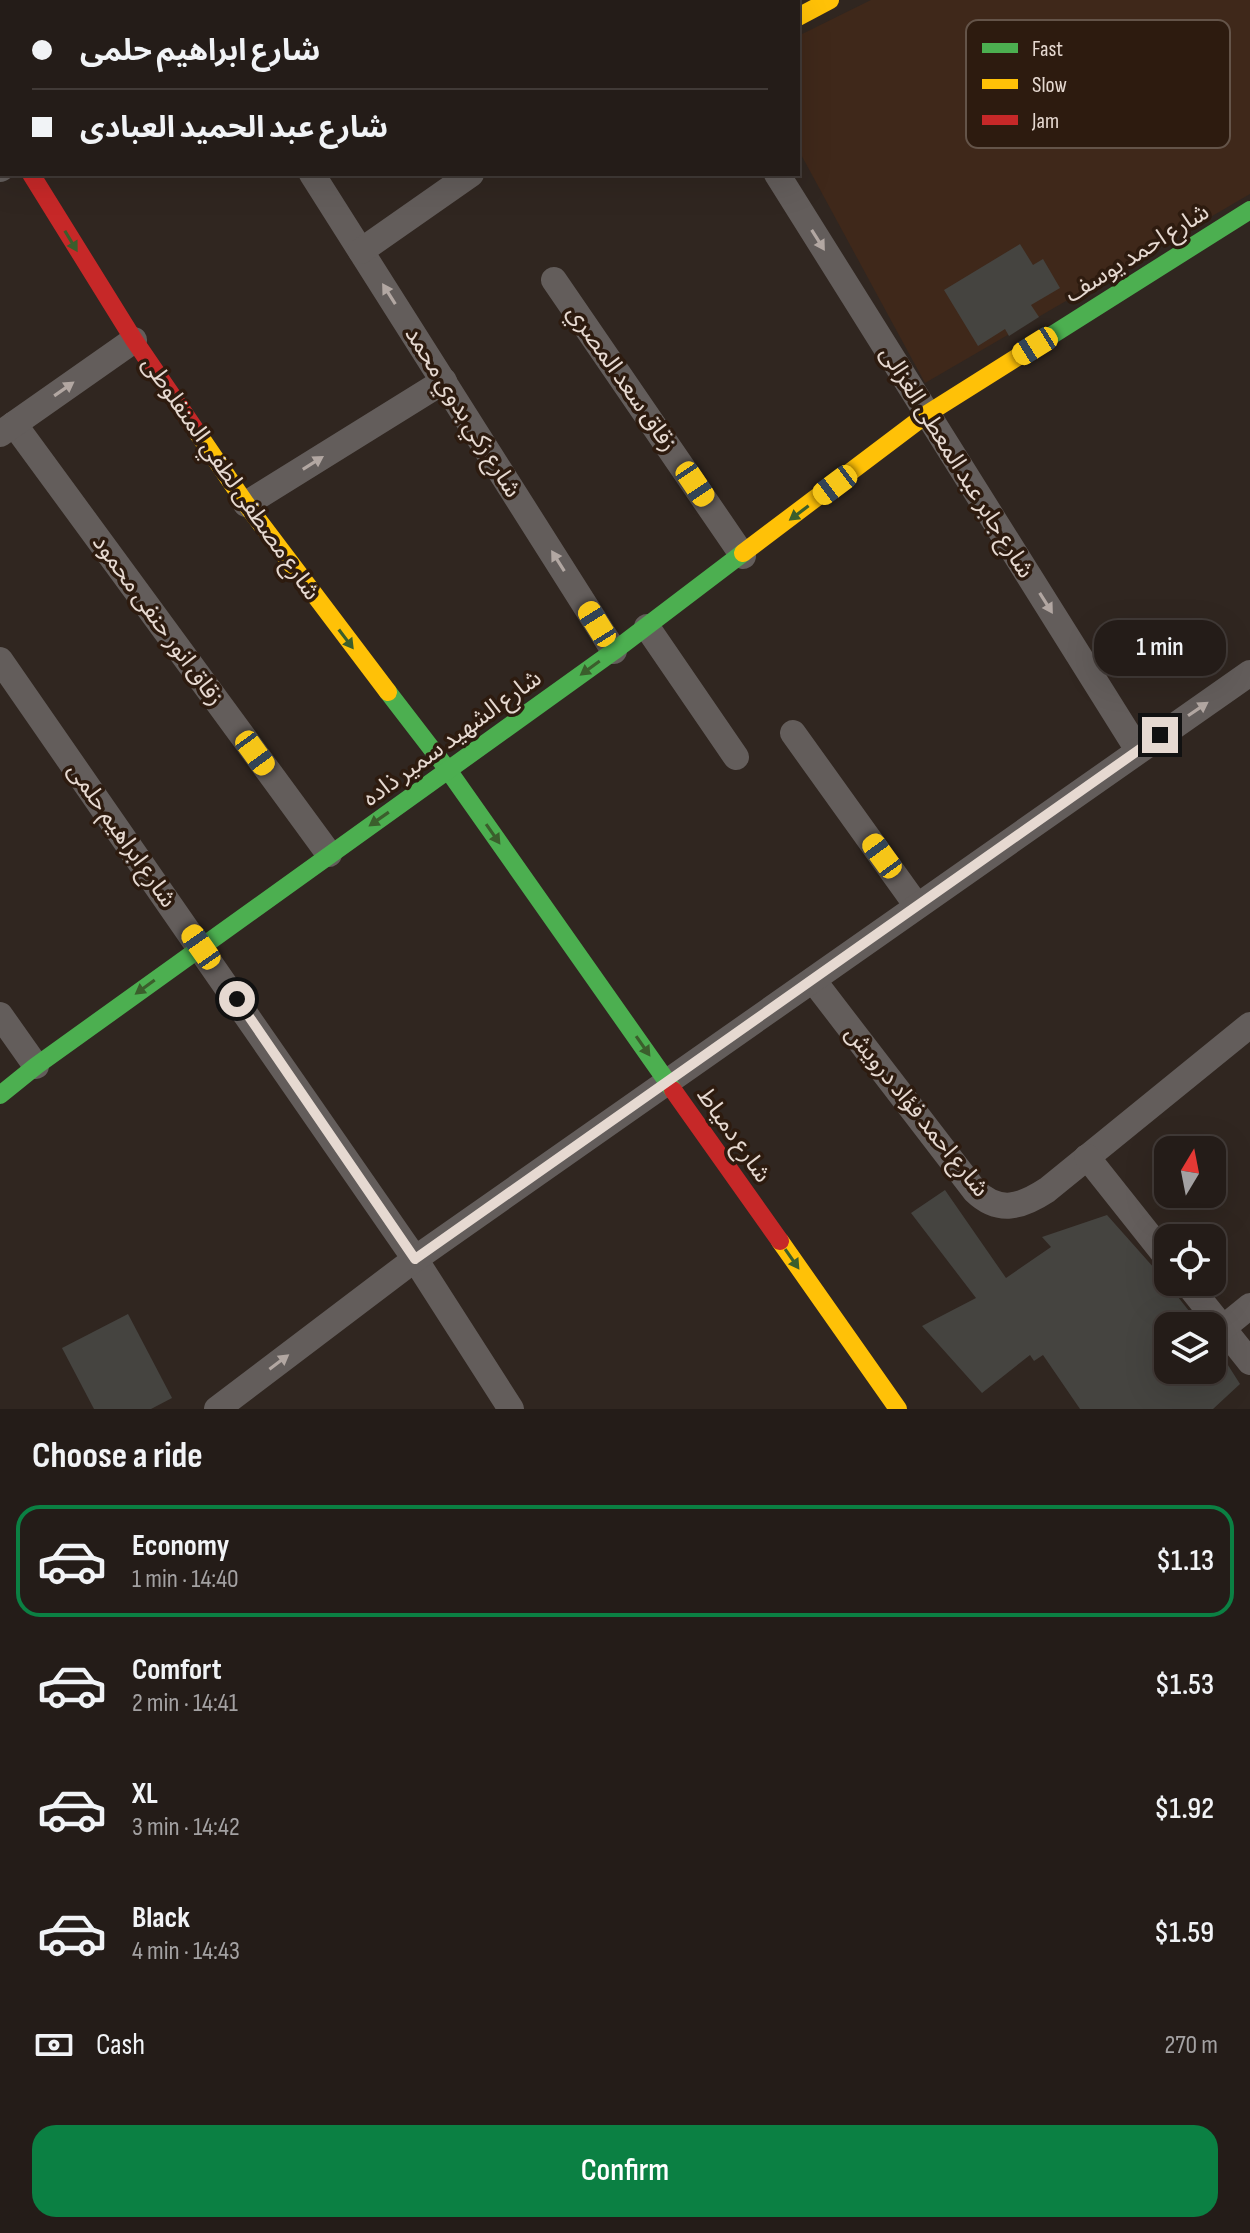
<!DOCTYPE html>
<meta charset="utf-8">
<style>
body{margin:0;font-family:"Sofia Sans Condensed","Noto Sans Arabic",sans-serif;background:#2c2521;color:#f1f3f6;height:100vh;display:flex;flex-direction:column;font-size:30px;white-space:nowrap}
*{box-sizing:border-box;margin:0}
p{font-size:26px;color:#a3a1a2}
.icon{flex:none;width:44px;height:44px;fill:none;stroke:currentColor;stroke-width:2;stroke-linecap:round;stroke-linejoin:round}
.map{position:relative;height:1409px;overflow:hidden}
.panel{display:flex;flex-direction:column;background:#241c18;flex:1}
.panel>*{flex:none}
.banner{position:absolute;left:0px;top:0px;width:800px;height:176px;box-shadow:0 8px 32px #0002,0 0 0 2px #413a37;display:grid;align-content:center;height:176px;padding:0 32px;background:#241c18}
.needle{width:52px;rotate:10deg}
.buttons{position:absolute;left:1154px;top:1136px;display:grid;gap:16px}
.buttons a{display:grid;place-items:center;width:72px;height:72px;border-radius:16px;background:#241c18;box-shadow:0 8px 32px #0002,0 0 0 2px #413a37;font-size:40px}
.end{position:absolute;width:36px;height:36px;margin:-18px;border:10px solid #e6d9d1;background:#111;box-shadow:0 0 0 4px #111}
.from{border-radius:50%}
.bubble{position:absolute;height:56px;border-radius:24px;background:#241c18;box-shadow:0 8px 32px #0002,0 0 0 2px #413a37;font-size:26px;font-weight:600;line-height:56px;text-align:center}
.car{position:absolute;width:24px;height:48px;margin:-24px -12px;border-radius:10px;box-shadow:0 0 6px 2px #0007;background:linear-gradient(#f5c518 24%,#345 0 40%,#f5c518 0 76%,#345 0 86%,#f5c518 0)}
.banner b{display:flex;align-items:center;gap:28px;height:76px;font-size:30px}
.banner b+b{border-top:2px solid #413a37}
.banner i{width:20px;height:20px;background:#f1f3f6}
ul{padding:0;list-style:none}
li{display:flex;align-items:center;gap:24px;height:112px;margin:0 16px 12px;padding:0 16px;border:4px solid transparent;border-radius:24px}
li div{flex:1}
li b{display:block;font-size:30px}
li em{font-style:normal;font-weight:600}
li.on{border-color:#0b8043}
li>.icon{width:72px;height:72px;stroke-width:1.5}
h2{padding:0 32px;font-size:36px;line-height:96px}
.pay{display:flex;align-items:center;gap:20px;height:88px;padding:0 32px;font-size:30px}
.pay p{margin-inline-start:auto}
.primary-button{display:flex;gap:16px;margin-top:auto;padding:16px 32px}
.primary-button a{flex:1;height:92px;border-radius:24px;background:#0b8043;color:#fff;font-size:32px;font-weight:600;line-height:92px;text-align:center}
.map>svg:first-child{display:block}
.built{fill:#3f281a}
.building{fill:#454440}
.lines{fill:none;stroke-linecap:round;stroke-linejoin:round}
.street{stroke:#635d5b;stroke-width:26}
.fast{stroke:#4caf50;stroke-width:18}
.slow{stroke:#ffc107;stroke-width:18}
.jam{stroke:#c62828;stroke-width:18}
.oneway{fill:#b2a7a2}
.oneway2{fill:#3b5e2c}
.route{stroke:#e6d9d1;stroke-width:10}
.labels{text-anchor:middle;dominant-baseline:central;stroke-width:7;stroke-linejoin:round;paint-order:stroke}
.street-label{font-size:24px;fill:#e6d9d1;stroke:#2d1b0f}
.key{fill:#2d1b0f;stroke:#645449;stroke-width:2}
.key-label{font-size:22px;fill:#e6d9d1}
</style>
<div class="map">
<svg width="1250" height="1409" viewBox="0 0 1250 1409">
<rect width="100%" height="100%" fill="#302620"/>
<path class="built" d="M871,0h379v194l-325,189 -127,-234v-113z"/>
<g class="building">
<path d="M1020,244l13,21 10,-6 17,29 -29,17 8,12 -30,19 -4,-7 -27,17 -34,-56z"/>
<path d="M945,1190l61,88 45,-31 -9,-10 65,-22 48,54 13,8 6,15 27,34h-33v44h44v-30l28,44 -27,25h-133l-37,-54 -9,6 -4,-6 -48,38 -60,-67 54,-28 -65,-85z"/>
<path d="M128,1314l44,84 -21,11h-57l-32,-61z"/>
</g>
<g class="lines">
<g class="street">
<path d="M202,0l1,2"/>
<path d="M0,122l2,3"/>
<path d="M0,169l2,-1"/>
<path d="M312,174l302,477"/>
<path d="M777,174l361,576"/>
<path d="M361,251l110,-77"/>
<path d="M554,280l189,276"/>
<path d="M14,424l315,430"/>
<path d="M0,434l134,-94"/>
<path d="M246,504l198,-123"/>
<path d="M647,627l89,130"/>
<path d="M0,660l415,599 96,150"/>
<path d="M793,733l124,173"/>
<path d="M813,980l162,211c24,23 46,16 72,-1l203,-165"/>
<path d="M0,1015l36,51"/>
<path d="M1087,1157l81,102"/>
<path d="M1186,1282l64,80"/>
<path d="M1223,1328l27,-22"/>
<path d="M217,1409l198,-150 835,-586"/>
</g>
<g class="fast">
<path d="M664,0l1,2"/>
<path d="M1019,356l231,-146"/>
<path d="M388,692l60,78 225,320"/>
<path d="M0,1095l36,-29 578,-415 129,-98"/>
</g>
<g class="slow">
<path d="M798,17l32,-17"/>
<path d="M197,432l49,72 142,188"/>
<path d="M743,553l184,-139 92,-58"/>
<path d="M780,1241l118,168"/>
</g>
<g class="jam">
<path d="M31,174l103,166 63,92"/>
<path d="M673,1090l107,151"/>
</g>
</g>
<defs><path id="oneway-solid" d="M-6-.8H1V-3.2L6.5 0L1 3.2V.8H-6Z" transform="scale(2)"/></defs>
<g class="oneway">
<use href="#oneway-solid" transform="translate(818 240) rotate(58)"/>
<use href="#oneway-solid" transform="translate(389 294) rotate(-122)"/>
<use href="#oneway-solid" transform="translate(64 389) rotate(-35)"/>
<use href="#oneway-solid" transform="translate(313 463) rotate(-32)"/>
<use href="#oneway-solid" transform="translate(558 561) rotate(-122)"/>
<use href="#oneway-solid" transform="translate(1046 603) rotate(58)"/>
<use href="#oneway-solid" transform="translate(1198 709) rotate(-34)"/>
<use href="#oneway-solid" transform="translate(279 1362) rotate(-37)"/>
</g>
<g class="oneway2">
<use href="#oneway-solid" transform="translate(71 241) rotate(59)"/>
<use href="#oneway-solid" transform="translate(799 513) rotate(143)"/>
<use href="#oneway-solid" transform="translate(346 639) rotate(53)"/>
<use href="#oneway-solid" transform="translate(590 668) rotate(144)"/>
<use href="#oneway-solid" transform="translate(379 819) rotate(145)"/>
<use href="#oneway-solid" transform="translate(493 834) rotate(55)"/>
<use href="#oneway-solid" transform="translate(145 987) rotate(144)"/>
<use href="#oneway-solid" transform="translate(643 1046) rotate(55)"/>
<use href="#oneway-solid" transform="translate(792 1259) rotate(55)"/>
</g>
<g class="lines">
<path class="route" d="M237,999l178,260 745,-524"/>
</g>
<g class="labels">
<g class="street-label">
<text transform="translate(1137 253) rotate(-32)">شارع احمد يوسف</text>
<text transform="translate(622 378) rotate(55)">زقاق سعد المصري</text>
<text transform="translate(463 412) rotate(58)">شارع زكي بدوي محمد</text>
<text transform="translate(957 462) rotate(58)">شارع جابر عبد المعطى الغزالى</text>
<text transform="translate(231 478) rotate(55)">شارع مصطفى لطفي المنفلوطى</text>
<text transform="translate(158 620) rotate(54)">زقاق انور حنفى محمود</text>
<text transform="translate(452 738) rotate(-36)">شارع الشهيد سمير ذاده</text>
<text transform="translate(122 835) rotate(55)">شارع ابراهيم حلمى</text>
<text transform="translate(917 1111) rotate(51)">شارع احمد فؤاد درويش</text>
<text transform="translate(734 1135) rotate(55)">شارع دمياط</text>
</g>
</g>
<rect x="966" y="20" width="264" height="128" rx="12" class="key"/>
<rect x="982" y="43" width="36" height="10" fill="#4caf50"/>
<rect x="982" y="79" width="36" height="10" fill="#ffc107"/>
<rect x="982" y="115" width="36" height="10" fill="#c62828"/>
<g class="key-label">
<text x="1032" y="56">Fast</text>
<text x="1032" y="92">Slow</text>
<text x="1032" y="128">Jam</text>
</g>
</svg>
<div class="buttons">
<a><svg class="needle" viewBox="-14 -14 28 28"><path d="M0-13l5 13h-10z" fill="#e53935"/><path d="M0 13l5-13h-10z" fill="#a3a1a2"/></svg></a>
<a><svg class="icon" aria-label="locate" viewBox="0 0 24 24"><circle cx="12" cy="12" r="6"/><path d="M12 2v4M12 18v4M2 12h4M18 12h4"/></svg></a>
<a><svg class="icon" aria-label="layers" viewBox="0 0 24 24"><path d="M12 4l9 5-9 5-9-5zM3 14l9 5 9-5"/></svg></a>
</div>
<i class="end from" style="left:237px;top:999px"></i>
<i class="end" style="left:1160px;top:735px"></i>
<div class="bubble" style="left:1094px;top:620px;width:132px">1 min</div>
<i class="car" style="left:1035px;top:346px;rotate:238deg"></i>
<i class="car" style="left:695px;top:484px;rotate:146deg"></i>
<i class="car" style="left:835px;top:485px;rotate:233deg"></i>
<i class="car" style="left:597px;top:624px;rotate:328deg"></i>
<i class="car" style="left:255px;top:753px;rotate:144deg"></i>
<i class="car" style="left:882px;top:856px;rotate:324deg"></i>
<i class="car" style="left:201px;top:947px;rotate:325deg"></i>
<div class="banner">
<b><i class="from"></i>شارع ابراهيم حلمى</b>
<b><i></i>شارع عبد الحميد العبادى</b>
</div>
</div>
<section class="panel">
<h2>Choose a ride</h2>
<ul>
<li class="on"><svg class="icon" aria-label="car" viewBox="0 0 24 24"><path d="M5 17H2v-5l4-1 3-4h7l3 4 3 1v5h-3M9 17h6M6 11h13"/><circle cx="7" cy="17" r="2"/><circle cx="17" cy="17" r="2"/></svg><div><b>Economy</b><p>1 min · 14:40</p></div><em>$1.13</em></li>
<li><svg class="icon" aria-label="car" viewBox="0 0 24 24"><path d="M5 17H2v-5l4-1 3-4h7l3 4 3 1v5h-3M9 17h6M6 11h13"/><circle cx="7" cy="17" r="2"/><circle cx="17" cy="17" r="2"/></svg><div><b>Comfort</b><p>2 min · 14:41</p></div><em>$1.53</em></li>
<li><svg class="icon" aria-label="car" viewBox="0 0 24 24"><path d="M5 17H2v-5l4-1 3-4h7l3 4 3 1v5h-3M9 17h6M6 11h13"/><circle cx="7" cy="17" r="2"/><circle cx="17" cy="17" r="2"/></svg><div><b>XL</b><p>3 min · 14:42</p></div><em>$1.92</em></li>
<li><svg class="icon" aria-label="car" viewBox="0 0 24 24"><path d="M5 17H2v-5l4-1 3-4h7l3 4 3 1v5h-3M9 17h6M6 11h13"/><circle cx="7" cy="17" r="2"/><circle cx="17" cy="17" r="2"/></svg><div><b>Black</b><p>4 min · 14:43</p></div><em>$1.59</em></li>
</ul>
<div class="pay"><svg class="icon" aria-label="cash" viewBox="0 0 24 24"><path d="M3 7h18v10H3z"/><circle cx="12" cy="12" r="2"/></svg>Cash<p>270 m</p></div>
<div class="primary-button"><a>Confirm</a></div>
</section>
